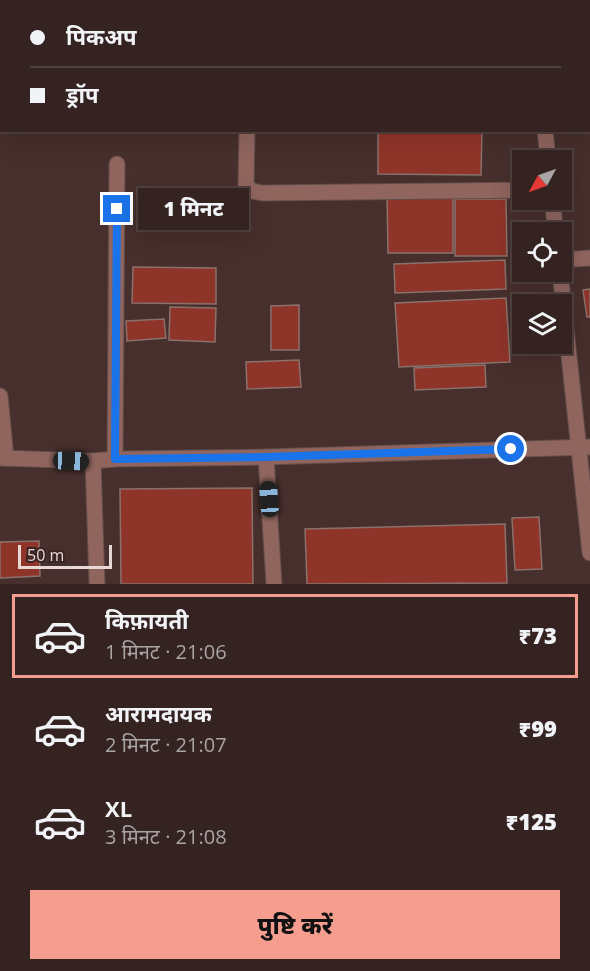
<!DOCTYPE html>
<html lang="hi">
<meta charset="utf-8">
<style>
body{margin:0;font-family:"Open Sans","Noto Sans Devanagari",sans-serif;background:#3f2f2e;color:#f1f3f6;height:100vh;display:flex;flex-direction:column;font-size:22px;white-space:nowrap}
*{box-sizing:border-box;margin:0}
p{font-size:20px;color:#a9a4a5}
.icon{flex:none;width:33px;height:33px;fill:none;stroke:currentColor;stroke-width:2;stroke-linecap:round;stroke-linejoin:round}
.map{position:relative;height:584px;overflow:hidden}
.panel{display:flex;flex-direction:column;background:#342321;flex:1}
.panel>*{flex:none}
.top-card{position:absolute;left:0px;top:0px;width:591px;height:132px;box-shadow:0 6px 24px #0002,0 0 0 2px #4e403f;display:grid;align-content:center;height:132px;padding:0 30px;background:#342321}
.needle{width:39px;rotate:230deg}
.buttons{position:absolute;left:512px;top:150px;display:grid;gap:12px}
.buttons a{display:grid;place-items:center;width:60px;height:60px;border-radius:0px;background:#342321;box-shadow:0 6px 24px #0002,0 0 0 2px #4e403f;font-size:30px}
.scale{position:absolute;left:18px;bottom:15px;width:94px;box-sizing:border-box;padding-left:6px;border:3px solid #e7d7d5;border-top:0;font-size:16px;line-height:21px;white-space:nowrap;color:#e7d7d5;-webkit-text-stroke:4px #3b2522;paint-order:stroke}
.end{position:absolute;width:27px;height:27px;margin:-14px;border:8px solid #1a73e8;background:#fff;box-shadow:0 0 0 3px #fff}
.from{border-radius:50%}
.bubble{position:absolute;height:42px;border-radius:0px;background:#342321;box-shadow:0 6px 24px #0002,0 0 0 2px #4e403f;font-size:20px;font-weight:800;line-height:42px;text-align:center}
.car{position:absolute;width:18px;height:36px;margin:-18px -9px;border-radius:8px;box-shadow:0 0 4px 2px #0007;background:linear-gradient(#222 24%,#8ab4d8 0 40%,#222 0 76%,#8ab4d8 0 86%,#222 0)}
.top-card b{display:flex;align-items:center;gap:21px;height:57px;font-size:22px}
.top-card b+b{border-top:2px solid #4e403f}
.top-card i{width:15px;height:15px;background:#f1f3f6}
ul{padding:10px 0 0;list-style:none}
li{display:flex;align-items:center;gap:18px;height:84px;margin:0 12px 9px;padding:0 18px;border:3px solid transparent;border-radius:0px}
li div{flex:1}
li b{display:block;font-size:22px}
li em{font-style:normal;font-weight:800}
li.current{border-color:#f59d8f}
li>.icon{width:54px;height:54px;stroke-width:1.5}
.button{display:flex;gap:12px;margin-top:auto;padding:12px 30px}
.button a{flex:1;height:69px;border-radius:0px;background:#f59d8f;color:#111;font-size:24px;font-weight:800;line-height:69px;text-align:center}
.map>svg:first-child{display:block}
.building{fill:#8f3429;stroke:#8b716c;stroke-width:1.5}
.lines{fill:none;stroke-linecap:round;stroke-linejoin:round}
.minor-casing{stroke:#634d4a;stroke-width:17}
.minor{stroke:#8f655e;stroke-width:15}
.route{stroke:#1a73e8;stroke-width:8}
</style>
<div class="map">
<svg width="590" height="584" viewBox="0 0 590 584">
<rect width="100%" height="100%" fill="#462f2c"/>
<g class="building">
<rect x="262" y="0" width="209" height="2"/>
<path d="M378,130h104l-1,45 -103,-1z"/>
<path d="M387,196h66v57h-65z"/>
<path d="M455,199h51l1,57h-52z"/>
<path d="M505,260l1,29 -111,4 -1,-29z"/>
<path d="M133,267l83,1v36l-84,-1z"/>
<path d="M590,289v28h-3l-4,-27z"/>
<path d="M506,298l4,64 -111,5 -4,-64z"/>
<path d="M299,305v45h-28v-44z"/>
<path d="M170,307l46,1 -1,34 -46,-2z"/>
<path d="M164,319l2,19 -39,3 -1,-20z"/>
<path d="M299,360l2,27 -54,2 -1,-27z"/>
<path d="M485,365l1,22 -71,3 -1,-22z"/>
<path d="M252,488l1,96h-132l-1,-95z"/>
<path d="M539,517l3,52 -27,1 -3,-52z"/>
<path d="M505,524l2,59 -200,1 -2,-55z"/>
<path d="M39,541l1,35 -40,2v-36z"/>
</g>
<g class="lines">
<defs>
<g id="minor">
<path d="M530,0v2"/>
<path d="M247,130l-1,55 6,6 10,2 260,-3"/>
<path d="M545,130l3,30"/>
<path d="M552,200l4,32"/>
<path d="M561,260l29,-2"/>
<path d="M560,272l30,281"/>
<path d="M0,396l6,62"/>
<path d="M266,457l8,127"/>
<path d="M0,458l93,3 22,-2 151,-2 324,-10"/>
<path d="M115,459l2,-295"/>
<path d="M93,461l4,123"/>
</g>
</defs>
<use href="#minor" class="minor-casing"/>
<use href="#minor" class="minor"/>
</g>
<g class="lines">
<path class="route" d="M117,209l-2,250 151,-2 245,-8"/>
</g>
</svg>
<div class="buttons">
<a><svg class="needle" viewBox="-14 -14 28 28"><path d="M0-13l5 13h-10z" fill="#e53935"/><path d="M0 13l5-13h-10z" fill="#a9a4a5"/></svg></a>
<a><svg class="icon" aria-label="locate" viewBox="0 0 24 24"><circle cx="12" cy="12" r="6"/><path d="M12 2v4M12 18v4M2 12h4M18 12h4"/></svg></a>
<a><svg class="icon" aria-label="layers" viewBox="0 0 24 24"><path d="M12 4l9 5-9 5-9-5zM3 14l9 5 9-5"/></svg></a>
</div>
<div class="scale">50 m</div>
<i class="end from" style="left:511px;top:449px"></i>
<i class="end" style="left:117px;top:209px"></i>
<div class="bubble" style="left:138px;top:188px;width:111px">1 मिनट</div>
<i class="car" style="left:71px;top:461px;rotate:92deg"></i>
<i class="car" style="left:269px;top:499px;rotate:356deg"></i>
<div class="top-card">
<b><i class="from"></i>पिकअप</b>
<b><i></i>ड्रॉप</b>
</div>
</div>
<section class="panel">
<ul>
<li class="current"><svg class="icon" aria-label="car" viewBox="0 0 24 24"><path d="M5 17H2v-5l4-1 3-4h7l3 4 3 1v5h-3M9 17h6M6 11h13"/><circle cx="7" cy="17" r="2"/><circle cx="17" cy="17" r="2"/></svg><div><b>किफ़ायती</b><p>1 मिनट · 21:06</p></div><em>₹73</em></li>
<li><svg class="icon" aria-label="car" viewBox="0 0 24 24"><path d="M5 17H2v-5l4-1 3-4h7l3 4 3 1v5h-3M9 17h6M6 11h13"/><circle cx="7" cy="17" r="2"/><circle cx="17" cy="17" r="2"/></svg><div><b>आरामदायक</b><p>2 मिनट · 21:07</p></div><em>₹99</em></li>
<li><svg class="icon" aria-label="car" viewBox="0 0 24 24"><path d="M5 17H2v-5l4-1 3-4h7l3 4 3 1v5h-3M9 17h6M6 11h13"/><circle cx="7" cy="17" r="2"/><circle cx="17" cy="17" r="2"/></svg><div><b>XL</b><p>3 मिनट · 21:08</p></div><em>₹125</em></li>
</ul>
<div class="button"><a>पुष्टि करें</a></div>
</section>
